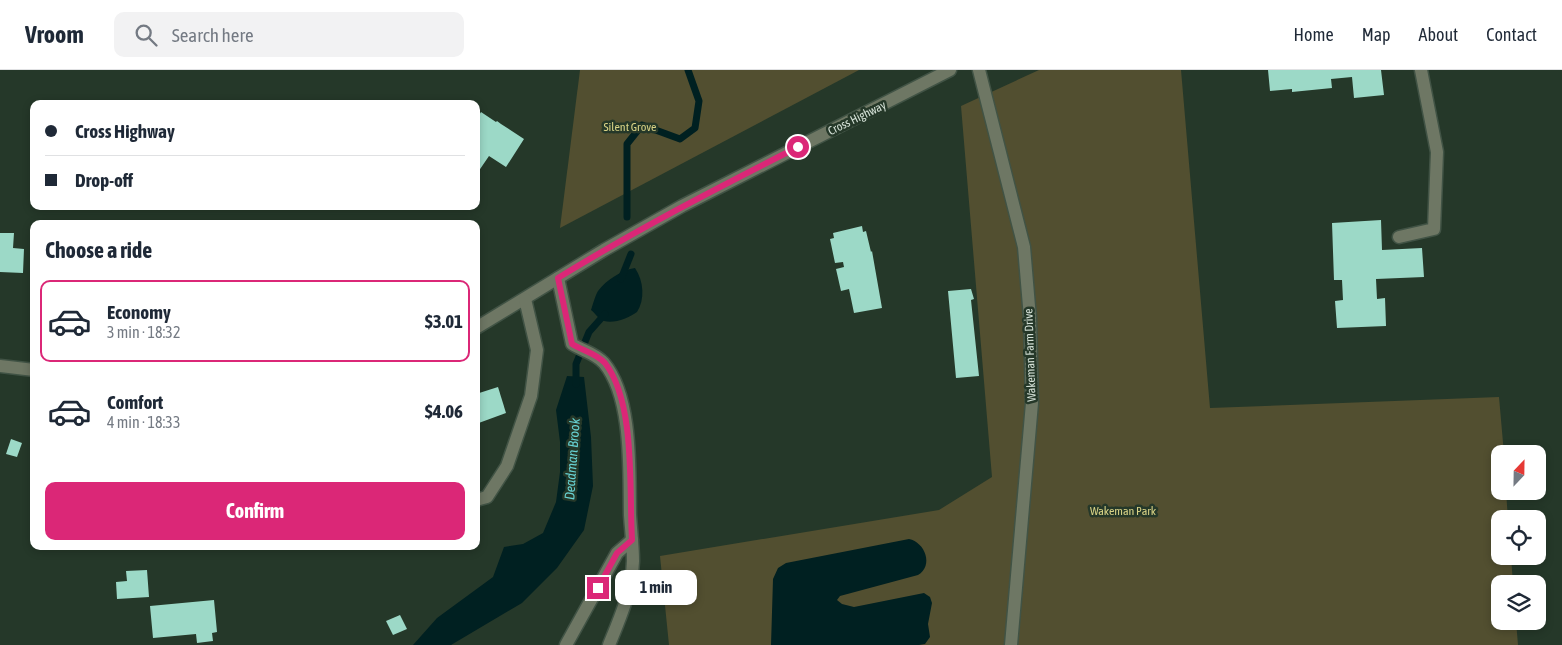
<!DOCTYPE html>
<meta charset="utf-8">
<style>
body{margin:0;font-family:"Asap Condensed",sans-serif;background:#f2f2f3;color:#1f2937;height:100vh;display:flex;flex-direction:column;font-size:19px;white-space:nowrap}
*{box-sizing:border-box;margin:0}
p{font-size:16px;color:#747a83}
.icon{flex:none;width:28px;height:28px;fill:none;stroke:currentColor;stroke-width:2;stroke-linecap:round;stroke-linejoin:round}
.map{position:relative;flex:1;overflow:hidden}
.drawer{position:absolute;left:30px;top:150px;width:450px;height:330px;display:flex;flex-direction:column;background:#fff;border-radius:10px;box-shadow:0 2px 8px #0003}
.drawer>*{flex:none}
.top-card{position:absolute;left:30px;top:30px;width:450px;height:110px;border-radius:10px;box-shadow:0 2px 8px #0003;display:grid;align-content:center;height:110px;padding:0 15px;background:#fff}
.needle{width:32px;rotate:22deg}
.buttons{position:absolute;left:1491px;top:375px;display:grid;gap:10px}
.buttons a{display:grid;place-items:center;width:55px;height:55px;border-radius:10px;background:#fff;box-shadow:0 2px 8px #0003;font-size:25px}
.end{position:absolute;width:22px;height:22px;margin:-11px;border:6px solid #db2777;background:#fff;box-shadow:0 0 0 2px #fff}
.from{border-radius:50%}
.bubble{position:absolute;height:35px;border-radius:10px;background:#fff;box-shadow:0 2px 8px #0003;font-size:16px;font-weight:700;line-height:35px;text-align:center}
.top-card b{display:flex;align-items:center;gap:18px;height:48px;font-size:19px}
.top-card b+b{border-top:1px solid #e0e1e3}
.top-card i{width:12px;height:12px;background:#1f2937}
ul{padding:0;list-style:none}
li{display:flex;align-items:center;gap:15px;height:82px;margin:0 10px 8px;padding:0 5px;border:2px solid transparent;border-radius:10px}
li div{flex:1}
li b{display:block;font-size:19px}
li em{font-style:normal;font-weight:700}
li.active{border-color:#db2777}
li>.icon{width:45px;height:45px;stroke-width:1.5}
h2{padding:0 15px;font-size:22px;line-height:60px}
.action{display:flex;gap:10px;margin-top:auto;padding:10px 15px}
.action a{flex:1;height:58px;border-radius:10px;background:#db2777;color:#fff;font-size:20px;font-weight:700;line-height:58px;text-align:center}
header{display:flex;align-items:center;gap:30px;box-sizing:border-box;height:70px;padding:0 25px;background:#fff;border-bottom:1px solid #e0e1e3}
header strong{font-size:24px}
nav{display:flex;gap:28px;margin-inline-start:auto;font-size:18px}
.search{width:350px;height:45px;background:#f2f2f3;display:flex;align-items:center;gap:12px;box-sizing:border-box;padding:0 18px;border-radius:10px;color:#747a83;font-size:19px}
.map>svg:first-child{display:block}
.green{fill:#524f30}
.water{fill:#002021}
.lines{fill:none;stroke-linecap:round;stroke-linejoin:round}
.stream{stroke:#002021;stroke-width:7}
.building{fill:#9cd9c7}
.minor-casing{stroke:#415345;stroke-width:15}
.minor{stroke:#6e7764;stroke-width:12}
.route{stroke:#db2777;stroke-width:6}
.labels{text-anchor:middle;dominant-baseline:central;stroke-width:5;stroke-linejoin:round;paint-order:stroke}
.street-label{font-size:12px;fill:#d4e0d6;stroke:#253829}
.park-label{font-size:12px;fill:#d9d386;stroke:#253829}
.water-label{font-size:14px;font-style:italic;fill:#67d2d3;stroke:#253829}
</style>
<header>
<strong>Vroom</strong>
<div class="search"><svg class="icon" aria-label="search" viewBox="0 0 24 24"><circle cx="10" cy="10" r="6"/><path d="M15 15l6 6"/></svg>Search here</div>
<nav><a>Home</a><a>Map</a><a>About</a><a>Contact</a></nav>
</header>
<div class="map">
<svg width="1562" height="575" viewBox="0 0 1562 575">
<rect width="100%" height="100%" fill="#253829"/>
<g class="green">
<path d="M580,0h279l-299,158z"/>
<path d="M1039,0h142l29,338 289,-11 5,57h-4v37h6l2,28h-8v37h11l2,28h-13v37h16l2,24h-849l-9,-89 279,-46 53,-33 -31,-371z"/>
</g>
<g class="water">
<path d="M635,198c9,13 10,32 2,44 -8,6 -23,12 -33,9 -5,-1 -9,-8 -13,-11 2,-6 4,-14 7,-19 8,-11 24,-21 37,-23z"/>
<path d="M567,306l17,1 7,60 2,49 -9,44 -27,38 -35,35 -71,42h-38l24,-27 56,-41 11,-30 19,-3 20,-11 13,-31 4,-30v-30l-4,-32z"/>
<path d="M909,469c16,3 25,27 9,36l-78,21 -3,4 5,4 12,3 70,-14 6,4 2,6 -4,21 2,13 -5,7 -6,1h-148l2,-66 5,-11 8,-5z"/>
</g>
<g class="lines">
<g class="stream">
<path d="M627,147v-73l15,-19 38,14 15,-11 4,-27 -11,-31"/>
<path d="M621,209l10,-25"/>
<path d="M576,314v-20l13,-32 16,-18"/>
</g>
</g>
<g class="building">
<path d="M1268,0h113l3,25 -30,3 -2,-21 -21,2 1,9 -40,4v-3l-22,2z"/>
<path d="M481,42l15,10 1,-1 4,3 23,15 -18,28 -17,-11 -13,19v-55z"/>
<path d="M1381,150l1,30 40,-2 2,29 -48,2 1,20 8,-1 1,28 -49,2 -2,-27 8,-1 -1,-20h-8l-2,-57z"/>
<path d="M862,156l1,6 3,-1 5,21 1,-1 10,57 -28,5 -5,-24 -8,2 -5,-22 8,-2 -1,-5 -8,1 -5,-24 4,-1 -1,-5z"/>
<path d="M0,163h14l-1,15 11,1 -1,24 -23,-1z"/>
<path d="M971,219l3,10 -3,1 8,76 -23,2 -8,-87z"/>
<path d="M498,317l8,26 -30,11v-30z"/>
<path d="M11,369l11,4 -5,14 -11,-3z"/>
<path d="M147,500l2,27 -32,2 -1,-17 11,-1 -1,-10z"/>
<path d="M214,530l3,32 -5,1 1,8 -16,2 -1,-9 -43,4 -3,-32z"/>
<path d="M400,545l7,14 -14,6 -7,-14z"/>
</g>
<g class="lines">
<defs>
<g id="minor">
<path d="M979,0l45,177 6,71 2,85 -21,242"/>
<path d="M1399,167l35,-8 3,-77 -16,-82"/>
<path d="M558,208l14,66c11,7 23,9 32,19 29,35 25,109 26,152 1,15 3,31 3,46 -1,30 -13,57 -24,84"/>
<path d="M476,258l128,-78 78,-44 268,-136"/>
<path d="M0,296l34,4"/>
<path d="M476,430l11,-3 20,-31 24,-70 6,-46 -12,-51"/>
<path d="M566,575l51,-92 15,-13"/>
</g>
</defs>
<use href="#minor" class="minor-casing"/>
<use href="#minor" class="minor"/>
</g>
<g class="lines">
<path class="route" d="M598,518l19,-35 15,-13c-3,-49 4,-137 -27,-177 -9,-10 -22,-12 -33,-19l-14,-66c78,-48 159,-90 240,-131"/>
</g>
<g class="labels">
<g class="street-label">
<text transform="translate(857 48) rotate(-26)">Cross Highway</text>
<text transform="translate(1030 285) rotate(-92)">Wakeman Farm Drive</text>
</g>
<g class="park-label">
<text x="630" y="57">Silent Grove</text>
<text x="1123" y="441">Wakeman Park</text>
</g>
<g class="water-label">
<text transform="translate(572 389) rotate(-86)">Deadman Brook</text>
</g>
</g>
</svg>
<div class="buttons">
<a><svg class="needle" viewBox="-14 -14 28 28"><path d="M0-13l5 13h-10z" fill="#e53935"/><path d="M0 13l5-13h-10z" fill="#747a83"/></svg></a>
<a><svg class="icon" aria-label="locate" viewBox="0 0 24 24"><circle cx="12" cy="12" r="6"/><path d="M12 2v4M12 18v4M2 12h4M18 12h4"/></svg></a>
<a><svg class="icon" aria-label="layers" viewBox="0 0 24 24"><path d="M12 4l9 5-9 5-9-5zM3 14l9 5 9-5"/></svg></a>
</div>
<i class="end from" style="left:798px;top:77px"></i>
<i class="end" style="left:598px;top:518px"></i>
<div class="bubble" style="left:615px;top:500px;width:82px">1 min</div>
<div class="top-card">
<b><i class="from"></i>Cross Highway</b>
<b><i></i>Drop-off</b>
</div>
<section class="drawer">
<h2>Choose a ride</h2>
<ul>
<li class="active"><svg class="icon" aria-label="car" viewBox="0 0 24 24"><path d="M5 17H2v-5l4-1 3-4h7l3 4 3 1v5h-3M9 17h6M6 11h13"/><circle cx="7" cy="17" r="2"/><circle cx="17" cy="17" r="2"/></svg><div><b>Economy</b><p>3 min · 18:32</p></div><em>$3.01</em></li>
<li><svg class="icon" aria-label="car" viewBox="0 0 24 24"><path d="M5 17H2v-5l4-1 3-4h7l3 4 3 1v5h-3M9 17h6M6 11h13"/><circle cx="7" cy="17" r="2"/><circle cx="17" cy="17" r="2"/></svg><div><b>Comfort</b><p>4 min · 18:33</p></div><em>$4.06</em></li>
</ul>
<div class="action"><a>Confirm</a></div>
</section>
</div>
